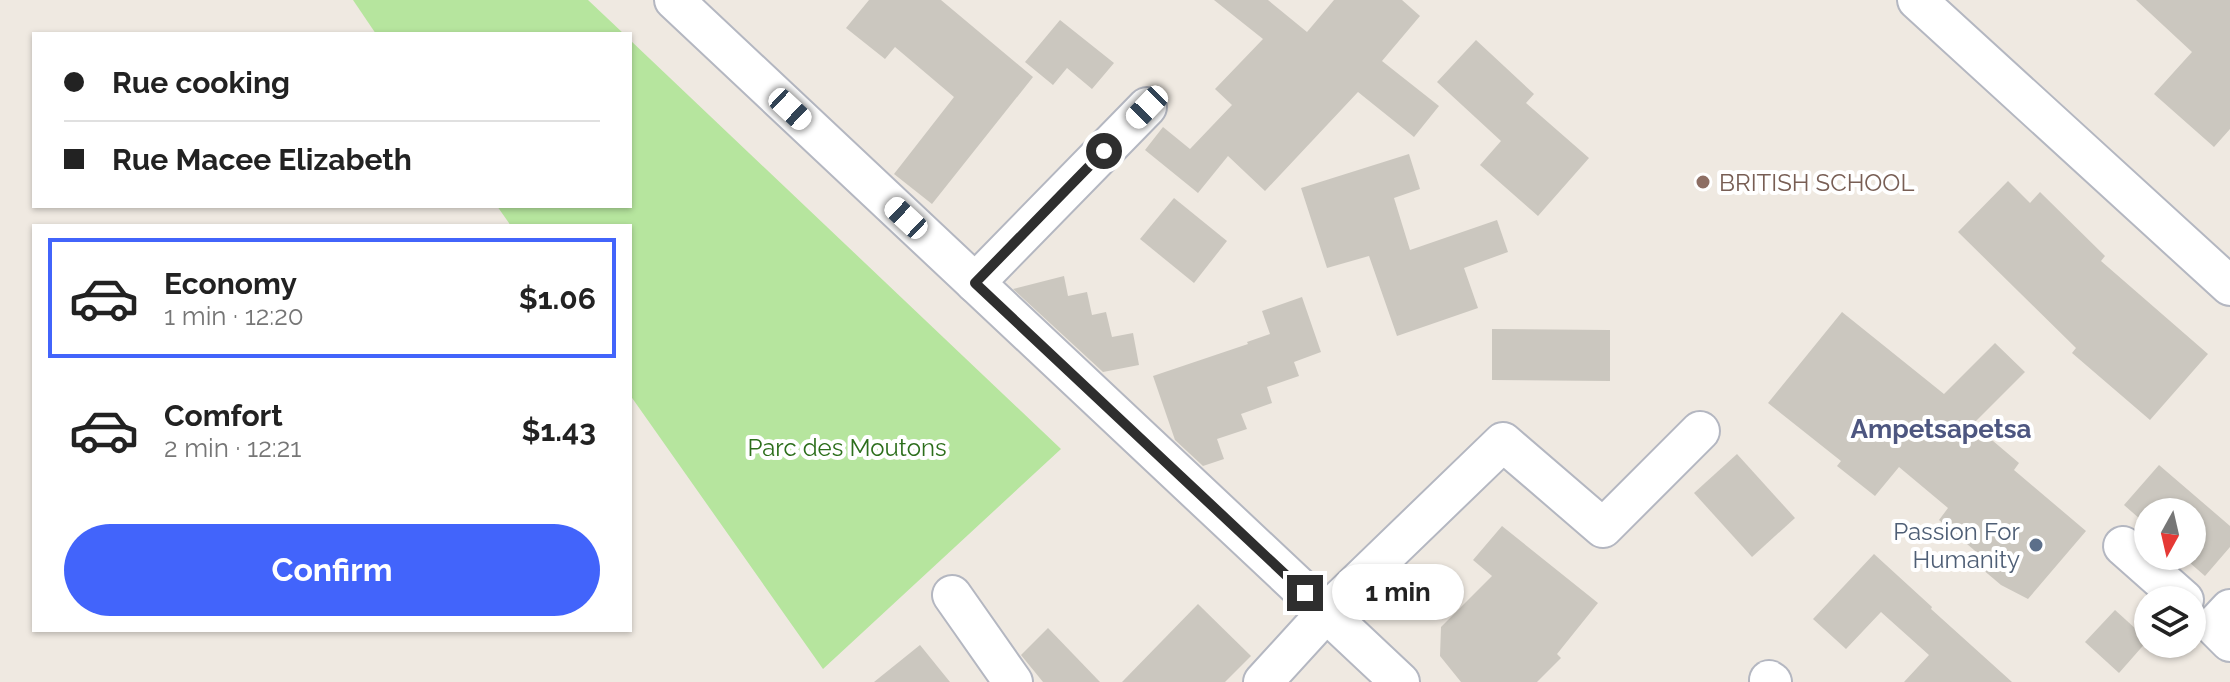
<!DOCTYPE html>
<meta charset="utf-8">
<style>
body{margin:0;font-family:Raleway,sans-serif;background:#f2f2f2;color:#222;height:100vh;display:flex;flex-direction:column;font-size:30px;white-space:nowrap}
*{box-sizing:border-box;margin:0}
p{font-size:26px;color:#767676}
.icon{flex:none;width:44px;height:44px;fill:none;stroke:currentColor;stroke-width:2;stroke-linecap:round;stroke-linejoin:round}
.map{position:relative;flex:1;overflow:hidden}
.drawer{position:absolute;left:32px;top:224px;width:600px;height:408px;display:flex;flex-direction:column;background:#fff;border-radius:0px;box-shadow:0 2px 6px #0004}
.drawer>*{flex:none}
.guide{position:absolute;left:32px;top:32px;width:600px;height:176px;border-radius:0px;box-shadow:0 2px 6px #0004;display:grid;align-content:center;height:176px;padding:0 32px;background:#fff}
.needle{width:52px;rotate:188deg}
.buttons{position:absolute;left:2134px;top:498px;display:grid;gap:16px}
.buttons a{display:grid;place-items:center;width:72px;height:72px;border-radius:50%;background:#fff;box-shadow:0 2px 6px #0004;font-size:40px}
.end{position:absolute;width:36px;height:36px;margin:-18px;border:10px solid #2e2e2e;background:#fff;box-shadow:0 0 0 4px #fff}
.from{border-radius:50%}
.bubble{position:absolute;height:56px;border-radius:28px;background:#fff;box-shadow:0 2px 6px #0004;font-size:26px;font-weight:700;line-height:56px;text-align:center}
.car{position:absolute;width:24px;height:48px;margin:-24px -12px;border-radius:10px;box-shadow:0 0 6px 2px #0007;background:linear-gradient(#fff 24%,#345 0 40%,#fff 0 76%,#345 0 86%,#fff 0)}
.guide b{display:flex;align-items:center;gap:28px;height:76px;font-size:30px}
.guide b+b{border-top:2px solid #e0e0e0}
.guide i{width:20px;height:20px;background:#222}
ul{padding:14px 0 0;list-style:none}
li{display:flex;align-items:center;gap:24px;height:120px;margin:0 16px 12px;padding:0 16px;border:4px solid transparent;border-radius:0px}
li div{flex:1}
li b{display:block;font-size:30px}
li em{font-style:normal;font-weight:700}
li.active{border-color:#4264fb}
li>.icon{width:72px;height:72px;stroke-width:1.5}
.button{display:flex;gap:16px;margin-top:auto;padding:16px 32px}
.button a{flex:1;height:92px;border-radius:48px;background:#4264fb;color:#fff;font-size:32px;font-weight:700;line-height:92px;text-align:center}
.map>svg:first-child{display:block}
.green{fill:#b6e59e}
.building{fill:#cbc7bf}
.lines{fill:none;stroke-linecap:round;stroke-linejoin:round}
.minor-casing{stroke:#b4b7c1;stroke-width:42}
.minor{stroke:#fff;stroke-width:38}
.route{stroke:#2e2e2e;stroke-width:10}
.education-dot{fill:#8d6e63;stroke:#fff;stroke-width:3}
.service-dot{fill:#5c6f8a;stroke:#fff;stroke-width:3}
.labels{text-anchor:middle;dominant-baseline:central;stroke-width:8;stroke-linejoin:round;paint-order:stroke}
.education-label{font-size:24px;fill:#785e54;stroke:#fff;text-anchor:start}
.park-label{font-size:24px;fill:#2c6e1b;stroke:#fff}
.service-label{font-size:24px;fill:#4e5e75;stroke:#fff;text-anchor:end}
.neighbourhood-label{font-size:26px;font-weight:bold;fill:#4d5680;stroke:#fff}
</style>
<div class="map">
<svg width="2230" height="682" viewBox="0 0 2230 682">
<rect width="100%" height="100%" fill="#efe9e1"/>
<g class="green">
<path d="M353,0h235l36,34h-248z"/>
<path d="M630,40l431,409 -238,220 -193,-274v-169h-119l-14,-20h133z"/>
</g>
<g class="building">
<path d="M869,0h72l92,77 -101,127 -38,-30 60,-77 -59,-50 -10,12 -39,-31z"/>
<path d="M1214,0h54l39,32 27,-32h68l18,16 -38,45 57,45 -25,31 -56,-45 -93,99 -37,-35 -30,37 -53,-43 18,-23 27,22 42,-44 -17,-16 48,-50z"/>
<path d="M2136,0h94v129l-16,18 -60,-53 38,-42z"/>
<path d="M1060,20l54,43 -22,26 -25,-21 -14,17 -28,-23z"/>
<path d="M1476,40l58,54 -8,9 63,55 -51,58 -58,-51 21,-24 -64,-59z"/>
<path d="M1409,154l11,35 -26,9 16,52 87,-30 11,32 -44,16 14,40 -81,28 -28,-80 -42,12 -26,-80z"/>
<path d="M2008,181l22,22 10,-11 65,64 -4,5 107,93 -58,66 -78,-67 4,-5 -118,-116z"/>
<path d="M1174,198l53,43 -33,42 -54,-44z"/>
<path d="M1064,276l4,20 19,-4 5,23 14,-3 6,25 21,-4 6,32 -36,7 -90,-83z"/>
<path d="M1302,297l19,55 -27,10 5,14 -32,11 5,16 -31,11 6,15 -30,10 7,20 -21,7 -28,-26 -22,-64 95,-32 -1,-2 23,-8 -8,-23z"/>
<path d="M1842,312l102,82 51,-51 30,29 -52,52 46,39 -5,7 72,61 -58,68 -27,-14 -26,-22 6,-7 -42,-36 9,-12 -49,-41 -24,29 -38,-30 4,-5 -73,-58z"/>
<path d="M1492,329l118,1v51l-118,-1z"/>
<path d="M1737,454l58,64 -43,39 -58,-64z"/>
<path d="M2159,465l71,61v21l-25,29 -23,-20h10v-44h-44v14l-24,-21z"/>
<path d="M1502,526l96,77 -41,51 4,4 -24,24h-76l-21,-26 1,-29 51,-51 -19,-16z"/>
<path d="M1874,554l58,53 -1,2 81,73h-108l25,-27 -48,-43 -35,37 -33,-30z"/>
<path d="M1198,604l53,52 -26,26h-103z"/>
<path d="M2115,610l33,30 -29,33 -34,-31z"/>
<path d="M1048,628l52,54h-57l-22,-27z"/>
<path d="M920,645l30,37h-76z"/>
</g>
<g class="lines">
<defs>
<g id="minor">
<path d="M674,0l726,682"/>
<path d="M1917,0l313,286"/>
<path d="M975,283l172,-176"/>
<path d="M2123,546l61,54"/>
<path d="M952,595l61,87"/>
<path d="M2230,609l-16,17 16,16"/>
<path d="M1769,680l3,2"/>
<path d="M1263,682l63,-69 177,-171 100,86 97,-97"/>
</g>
</defs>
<use href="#minor" class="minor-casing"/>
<use href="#minor" class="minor"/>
</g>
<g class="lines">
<path class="route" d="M1104,151l-129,132 330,310"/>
</g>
<circle class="education-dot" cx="1703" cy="182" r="8"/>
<circle class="service-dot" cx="2036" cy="545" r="8"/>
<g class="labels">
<g class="education-label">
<text x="1719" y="182">BRITISH SCHOOL</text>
</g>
<g class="park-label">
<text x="847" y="447">Parc des Moutons</text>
</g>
<g class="service-label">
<text x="2020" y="531">Passion For<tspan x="2020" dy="28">Humanity</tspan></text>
</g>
<g class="neighbourhood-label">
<text x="1941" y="429">Ampetsapetsa</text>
</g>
</g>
</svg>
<div class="buttons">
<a><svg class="needle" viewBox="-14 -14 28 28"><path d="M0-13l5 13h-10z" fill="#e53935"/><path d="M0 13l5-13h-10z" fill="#767676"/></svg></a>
<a><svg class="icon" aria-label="layers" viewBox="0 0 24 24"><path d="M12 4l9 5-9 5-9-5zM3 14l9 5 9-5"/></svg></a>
</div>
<i class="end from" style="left:1104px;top:151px"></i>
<i class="end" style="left:1305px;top:593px"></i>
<div class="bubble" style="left:1332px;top:564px;width:132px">1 min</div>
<i class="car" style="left:1147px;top:107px;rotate:224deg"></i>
<i class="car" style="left:790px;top:109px;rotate:133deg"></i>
<i class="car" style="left:906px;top:218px;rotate:313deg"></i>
<div class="guide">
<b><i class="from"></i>Rue cooking</b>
<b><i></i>Rue Macee Elizabeth</b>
</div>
<section class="drawer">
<ul>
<li class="active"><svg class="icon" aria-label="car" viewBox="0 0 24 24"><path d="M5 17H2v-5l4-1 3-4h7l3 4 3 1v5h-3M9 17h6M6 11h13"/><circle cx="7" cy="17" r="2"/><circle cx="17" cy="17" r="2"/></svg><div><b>Economy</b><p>1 min · 12:20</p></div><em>$1.06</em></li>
<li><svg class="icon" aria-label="car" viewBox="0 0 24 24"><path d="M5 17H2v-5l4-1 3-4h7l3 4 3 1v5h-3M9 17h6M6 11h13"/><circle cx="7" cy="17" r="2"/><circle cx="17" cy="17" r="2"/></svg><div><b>Comfort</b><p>2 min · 12:21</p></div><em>$1.43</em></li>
</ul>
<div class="button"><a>Confirm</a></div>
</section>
</div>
